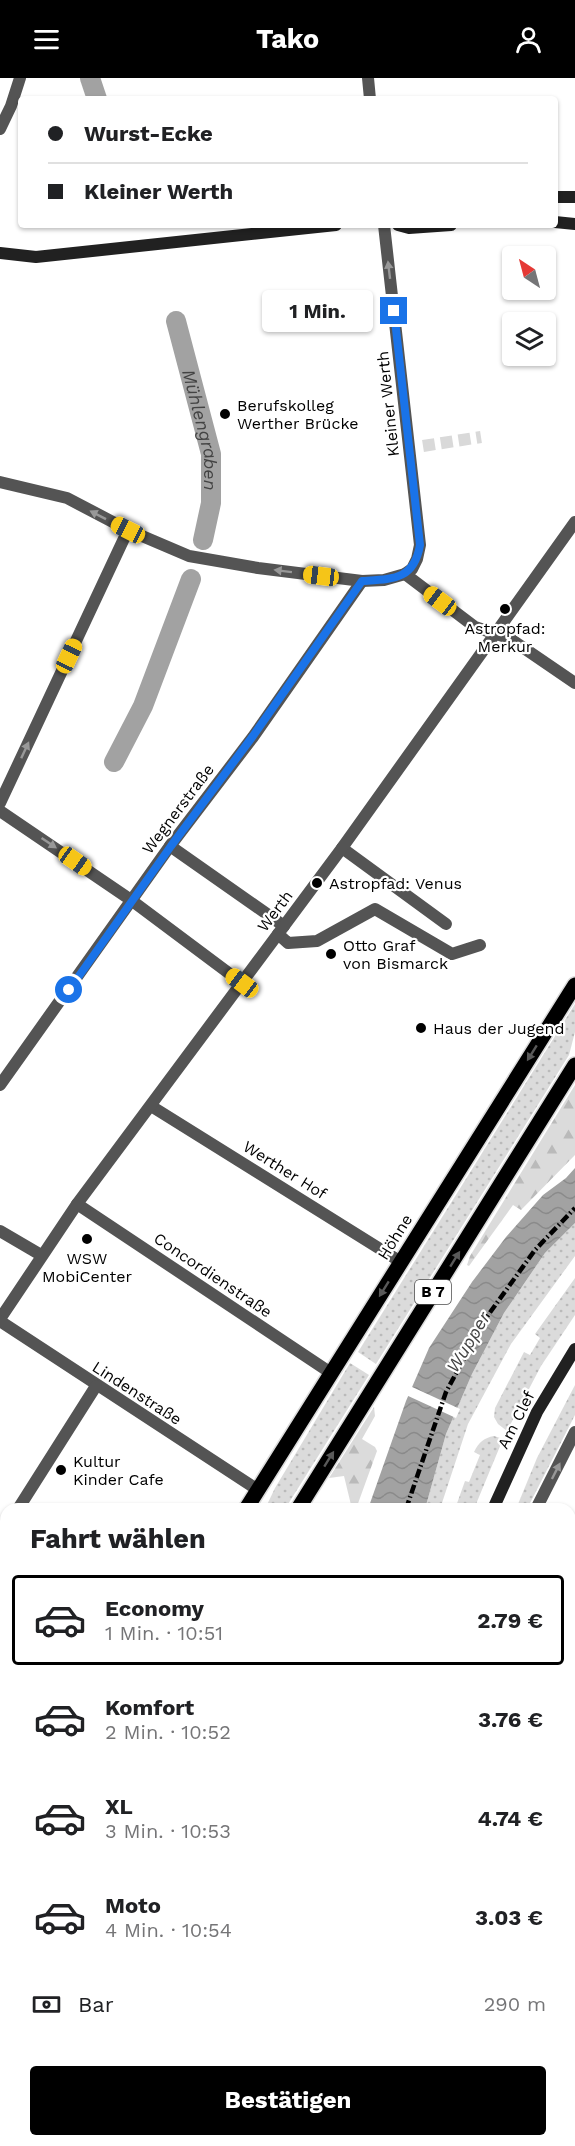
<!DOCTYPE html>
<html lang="de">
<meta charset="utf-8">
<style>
body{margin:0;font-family:"Work Sans",sans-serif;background:#f2f2f2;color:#202124;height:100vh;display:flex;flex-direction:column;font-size:22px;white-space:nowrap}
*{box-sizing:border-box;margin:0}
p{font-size:20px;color:#757577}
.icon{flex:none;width:33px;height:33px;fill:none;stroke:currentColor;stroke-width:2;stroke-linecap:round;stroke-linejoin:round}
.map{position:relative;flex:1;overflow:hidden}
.drawer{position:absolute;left:0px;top:1425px;width:576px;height:644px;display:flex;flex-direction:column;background:#fff;border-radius:18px 18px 0 0;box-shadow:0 2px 4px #0004}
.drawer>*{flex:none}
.hud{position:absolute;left:18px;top:18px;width:540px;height:132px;border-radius:6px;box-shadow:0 2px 4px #0004;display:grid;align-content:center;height:132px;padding:0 30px;background:#fff}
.needle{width:39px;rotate:324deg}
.tools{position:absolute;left:502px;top:168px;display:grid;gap:12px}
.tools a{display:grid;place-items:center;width:54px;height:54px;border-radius:6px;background:#fff;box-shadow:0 2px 4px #0004;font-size:30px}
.end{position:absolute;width:27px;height:27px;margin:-14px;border:8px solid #1a73e8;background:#fff;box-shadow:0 0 0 3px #fff}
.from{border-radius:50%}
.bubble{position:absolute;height:42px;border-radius:6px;background:#fff;box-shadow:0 2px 4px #0004;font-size:20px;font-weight:700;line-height:42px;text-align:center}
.car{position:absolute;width:18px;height:36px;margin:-18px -9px;border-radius:8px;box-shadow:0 0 4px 2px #0007;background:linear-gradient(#f5c518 24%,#345 0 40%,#f5c518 0 76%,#345 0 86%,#f5c518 0)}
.hud b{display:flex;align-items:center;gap:21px;height:57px;font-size:22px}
.hud b+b{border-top:2px solid #e0e0e0}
.hud i{width:15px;height:15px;background:#202124}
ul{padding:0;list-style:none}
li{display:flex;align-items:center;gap:18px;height:90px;margin:0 12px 9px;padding:0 18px;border:3px solid transparent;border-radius:6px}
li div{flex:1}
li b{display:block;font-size:22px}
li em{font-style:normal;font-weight:700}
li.selected{border-color:#000}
li>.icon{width:54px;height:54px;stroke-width:1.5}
h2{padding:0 30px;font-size:27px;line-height:72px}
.pay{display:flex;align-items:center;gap:15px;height:66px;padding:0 30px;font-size:22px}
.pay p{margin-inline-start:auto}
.cta{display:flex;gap:12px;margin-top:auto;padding:12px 30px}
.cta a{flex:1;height:69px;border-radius:6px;background:#000;color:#fff;font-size:24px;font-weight:700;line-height:69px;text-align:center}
header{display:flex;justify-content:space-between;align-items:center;height:78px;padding:0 30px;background:#000;color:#fff;font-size:27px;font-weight:700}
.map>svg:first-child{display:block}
.grass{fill:url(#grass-dots)}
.forest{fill:url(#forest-firs)}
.water{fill:url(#water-waves)}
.pier{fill:#fff}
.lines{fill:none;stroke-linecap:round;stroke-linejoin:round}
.canal{stroke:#a2a2a2;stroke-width:20}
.street-tunnel{stroke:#d9d9d9;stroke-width:12;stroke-dasharray:12 6;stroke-linecap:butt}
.primary-casing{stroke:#dbdbdb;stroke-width:18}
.street{stroke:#545454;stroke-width:12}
.secondary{stroke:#212121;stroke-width:12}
.primary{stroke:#000;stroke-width:15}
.rail{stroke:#000;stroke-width:4.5;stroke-dasharray:9 3 1.5 3;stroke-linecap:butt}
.oneway{fill:#989898}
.oneway2{fill:#595959}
.route{stroke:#1a73e8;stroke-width:8}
.poi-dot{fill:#000;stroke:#fff;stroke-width:2}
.labels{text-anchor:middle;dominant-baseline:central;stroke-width:4.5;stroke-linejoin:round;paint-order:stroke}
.shield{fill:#fff;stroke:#4c4c4c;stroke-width:1.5}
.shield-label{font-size:15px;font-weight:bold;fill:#000}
.street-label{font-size:16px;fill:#000;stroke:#fff}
.poi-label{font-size:16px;fill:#000;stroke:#fff;text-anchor:start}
.water-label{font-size:18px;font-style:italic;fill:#434343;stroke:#fff}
</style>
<header><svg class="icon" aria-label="menu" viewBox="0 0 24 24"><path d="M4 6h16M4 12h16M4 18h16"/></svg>Tako<svg class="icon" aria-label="person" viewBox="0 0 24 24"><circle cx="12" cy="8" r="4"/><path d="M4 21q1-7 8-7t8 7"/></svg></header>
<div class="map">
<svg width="575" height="2068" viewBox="0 0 575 2068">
<defs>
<pattern id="grass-dots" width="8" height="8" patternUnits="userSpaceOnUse" patternTransform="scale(1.5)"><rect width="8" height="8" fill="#dbdbdb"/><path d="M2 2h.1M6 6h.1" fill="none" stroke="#bababa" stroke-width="1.8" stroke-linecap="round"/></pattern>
<pattern id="forest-firs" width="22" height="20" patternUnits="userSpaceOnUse" patternTransform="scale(1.5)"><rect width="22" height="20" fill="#dbdbdb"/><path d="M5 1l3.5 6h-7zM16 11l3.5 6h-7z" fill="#bababa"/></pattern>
<pattern id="water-waves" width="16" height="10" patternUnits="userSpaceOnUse" patternTransform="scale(1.5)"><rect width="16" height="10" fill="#a2a2a2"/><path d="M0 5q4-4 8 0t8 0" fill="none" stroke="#8a8a8a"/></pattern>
</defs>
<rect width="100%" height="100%" fill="#fff"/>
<g class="grass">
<path d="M575,926v28l-6,23 -193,309 -18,-12z"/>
<path d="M575,1145v33l-64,88 -43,80 -28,85h-15l21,-75 26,-60 32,-61 41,-60z"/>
<path d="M575,1200v37l-34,51 -34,65 -9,-7 -4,-7 1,-9 29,-56 6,3 10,-17 -5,-4z"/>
<path d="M350,1285l19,12 -84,134h-20l10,-21z"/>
<path d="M575,1307v30l-48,94h-11l21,-51z"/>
<path d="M494,1358l9,3 -29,70h-19l10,-28 4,1 11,-27 -6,-3c5,-10 10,-14 20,-16z"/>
</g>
<g class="forest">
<path d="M575,1007v70l-54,55 -8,-5 -44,61 -2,-1 3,-9z"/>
<path d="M374,1329l1,9 -13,23 13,8 2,4 -21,58h-4l-8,-33 -15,2z"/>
</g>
<g class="water">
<path d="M575,1090v55l-30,30 -41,60 -32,61 -26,60 -21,75h-57l38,-108 23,-53 43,-66 34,-45 37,-42 23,-17z"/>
<path d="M6,1950v50l-6,3v-50z"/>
</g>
<path class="pier" d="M410,1308l50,23 -4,9 -50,-23z"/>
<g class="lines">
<g class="canal">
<path d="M90,0l7,21"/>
<path id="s1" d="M176,243l35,133v49l-8,37"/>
<path d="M114,684l29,-56 48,-127"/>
</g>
<g class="street-tunnel">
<path d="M423,368l58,-9"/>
<path d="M0,1635l6,4"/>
</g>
<defs>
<g id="primary">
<path d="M246,1431l329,-524"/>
<path d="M298,1431l277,-444"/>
<path d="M0,1733l6,-6"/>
<path d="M0,1803l6,-6"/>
</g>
</defs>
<use href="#primary" class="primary-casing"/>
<g class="street">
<path d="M368,0l2,21"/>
<path d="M0,51l11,-23 9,-28"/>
<path d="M0,404l67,16 61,32 61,26 69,12 104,13 22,-1 21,-6 7,-5 5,-10 3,-14 -36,-320"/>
<path d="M405,496l70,53 34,11 66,45"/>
<path d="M0,725l128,-273"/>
<path d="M0,733l131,89 111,83"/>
<path d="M170,768l114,80"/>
<path d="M342,770l104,76"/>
<path d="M278,856l10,9 29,-2 58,-32 77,45 28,-9"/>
<path d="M0,1007l170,-239 83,-109 109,-156"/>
<path d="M151,1028l250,156"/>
<path d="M77,1126l254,169"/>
<path d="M0,1153l41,24"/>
<path d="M0,1241l77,-115 265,-356 233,-326"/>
<path d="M0,1243l258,169"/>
<path d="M18,1431l78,-123"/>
<path d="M536,1431l39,-77"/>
<path d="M6,1449l-6,10 6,4"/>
<path d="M570,1877l5,-10"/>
<path d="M0,1934l6,-2"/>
<path d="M294,2068l4,-6"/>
<path d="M478,2068l2,-6"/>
</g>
<g class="secondary">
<path d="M555,119h20"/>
<path d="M555,144l20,2"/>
<path d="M398,147l11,3 42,-3"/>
<path d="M0,175l36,4 300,-32"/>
<path d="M493,1431l44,-97 38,-63"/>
<path d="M106,2068l2,-6"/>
</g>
<use href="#primary" class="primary"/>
<g class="rail">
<path d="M406,1431l40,-117 40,-74 49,-68 40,-42"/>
<path d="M570,1746l5,-11"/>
<path d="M570,1774l5,-11"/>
<path d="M570,1800l5,-11"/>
<path d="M570,1826l5,-11"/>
<path d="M0,1980l6,-2"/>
<path d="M409,2068l3,-6"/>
<path d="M423,2068l3,-6"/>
<path d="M440,2068l2,-6"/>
<path d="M454,2068l3,-6"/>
</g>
</g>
<defs><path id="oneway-solid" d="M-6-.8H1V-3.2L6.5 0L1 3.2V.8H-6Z" transform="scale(1.5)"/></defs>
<g class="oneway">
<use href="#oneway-solid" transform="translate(389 192) rotate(-97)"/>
<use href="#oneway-solid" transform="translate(98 437) rotate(-153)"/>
<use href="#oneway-solid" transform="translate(283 493) rotate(-173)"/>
<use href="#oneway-solid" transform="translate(25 672) rotate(-65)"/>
<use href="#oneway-solid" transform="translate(49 765) rotate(34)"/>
<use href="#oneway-solid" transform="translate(556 1393) rotate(-63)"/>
</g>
<g class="oneway2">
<use href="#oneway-solid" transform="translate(532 975) rotate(122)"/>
<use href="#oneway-solid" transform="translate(455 1181) rotate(-58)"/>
<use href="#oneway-solid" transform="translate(384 1211) rotate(122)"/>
<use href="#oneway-solid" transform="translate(329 1381) rotate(-58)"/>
</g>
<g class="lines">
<path class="route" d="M69,912l102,-144 82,-110 109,-155c31,-2 52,-1 58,-36l-26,-234"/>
</g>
<g class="poi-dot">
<circle cx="225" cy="336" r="6"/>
<circle cx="505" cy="531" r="6"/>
<circle cx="317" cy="805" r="6"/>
<circle cx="331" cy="876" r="6"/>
<circle cx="421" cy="950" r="6"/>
<circle cx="87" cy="1161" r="6"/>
<circle cx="61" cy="1392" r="6"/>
</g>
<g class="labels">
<rect class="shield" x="415" y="1202" width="36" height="24" rx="4.5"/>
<g class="shield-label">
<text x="433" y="1214">B 7</text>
</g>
<g class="street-label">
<text transform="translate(388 326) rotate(-96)">Kleiner Werth</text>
<text transform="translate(178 731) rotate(-53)">Wegnerstraße</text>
<text transform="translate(275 833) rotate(-53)">Werth</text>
<text transform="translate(285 1092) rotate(32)">Werther Hof</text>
<text transform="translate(395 1159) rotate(-58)">Höhne</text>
<text transform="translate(213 1197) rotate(34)">Concordienstraße</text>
<text transform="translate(137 1315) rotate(33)">Lindenstraße</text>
<text transform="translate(516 1342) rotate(-63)">Am Clef</text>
</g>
<g class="poi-label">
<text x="237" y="327">Berufskolleg<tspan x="237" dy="18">Werther Brücke</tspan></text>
<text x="505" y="550" text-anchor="middle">Astropfad:<tspan x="505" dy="18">Merkur</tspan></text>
<text x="329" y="805">Astropfad: Venus</text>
<text x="343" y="867">Otto Graf<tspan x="343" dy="18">von Bismarck</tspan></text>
<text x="433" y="950">Haus der Jugend</text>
<text x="87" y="1180" text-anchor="middle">WSW<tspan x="87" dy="18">MobiCenter</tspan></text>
<text x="73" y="1383">Kultur<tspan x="73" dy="18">Kinder Cafe</tspan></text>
</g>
<g class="water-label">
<text stroke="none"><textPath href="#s1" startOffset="112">Mühlengraben</textPath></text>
<text transform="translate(468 1264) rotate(-59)">Wupper</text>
</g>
</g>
</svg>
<div class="tools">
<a><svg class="needle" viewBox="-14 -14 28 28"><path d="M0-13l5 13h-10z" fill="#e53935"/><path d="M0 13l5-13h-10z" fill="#757577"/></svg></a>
<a><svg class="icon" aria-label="layers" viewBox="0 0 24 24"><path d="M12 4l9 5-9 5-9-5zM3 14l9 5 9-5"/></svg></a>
</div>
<i class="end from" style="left:69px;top:912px"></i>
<i class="end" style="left:394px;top:233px"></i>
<div class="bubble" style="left:262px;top:212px;width:111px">1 Min.</div>
<i class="car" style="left:128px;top:452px;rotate:297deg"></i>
<i class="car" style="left:321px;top:498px;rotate:277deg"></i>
<i class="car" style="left:440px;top:523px;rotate:307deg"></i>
<i class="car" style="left:69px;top:578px;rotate:25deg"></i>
<i class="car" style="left:75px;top:783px;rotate:125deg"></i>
<i class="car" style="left:242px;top:905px;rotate:307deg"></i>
<div class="hud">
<b><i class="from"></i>Wurst-Ecke</b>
<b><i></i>Kleiner Werth</b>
</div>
<section class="drawer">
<h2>Fahrt wählen</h2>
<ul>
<li class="selected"><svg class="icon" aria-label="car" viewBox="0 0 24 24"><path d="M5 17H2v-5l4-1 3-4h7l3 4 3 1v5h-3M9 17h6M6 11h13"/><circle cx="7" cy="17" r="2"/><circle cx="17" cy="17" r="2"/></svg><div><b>Economy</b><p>1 Min. · 10:51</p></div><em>2.79 €</em></li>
<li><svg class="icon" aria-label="car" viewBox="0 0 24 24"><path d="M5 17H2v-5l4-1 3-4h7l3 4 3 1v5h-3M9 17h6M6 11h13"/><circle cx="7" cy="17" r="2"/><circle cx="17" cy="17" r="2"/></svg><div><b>Komfort</b><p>2 Min. · 10:52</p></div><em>3.76 €</em></li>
<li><svg class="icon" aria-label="car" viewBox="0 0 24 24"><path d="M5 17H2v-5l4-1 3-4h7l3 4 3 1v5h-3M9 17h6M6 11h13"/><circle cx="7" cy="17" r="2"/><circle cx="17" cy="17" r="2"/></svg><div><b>XL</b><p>3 Min. · 10:53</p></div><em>4.74 €</em></li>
<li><svg class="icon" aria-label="car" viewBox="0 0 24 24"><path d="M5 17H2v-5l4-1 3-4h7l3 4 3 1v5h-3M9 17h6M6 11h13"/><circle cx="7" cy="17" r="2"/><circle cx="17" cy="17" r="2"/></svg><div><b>Moto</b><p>4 Min. · 10:54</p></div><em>3.03 €</em></li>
</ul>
<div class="pay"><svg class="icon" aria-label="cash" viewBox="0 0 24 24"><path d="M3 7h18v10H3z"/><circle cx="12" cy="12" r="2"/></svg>Bar<p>290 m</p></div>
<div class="cta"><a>Bestätigen</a></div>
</section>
</div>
